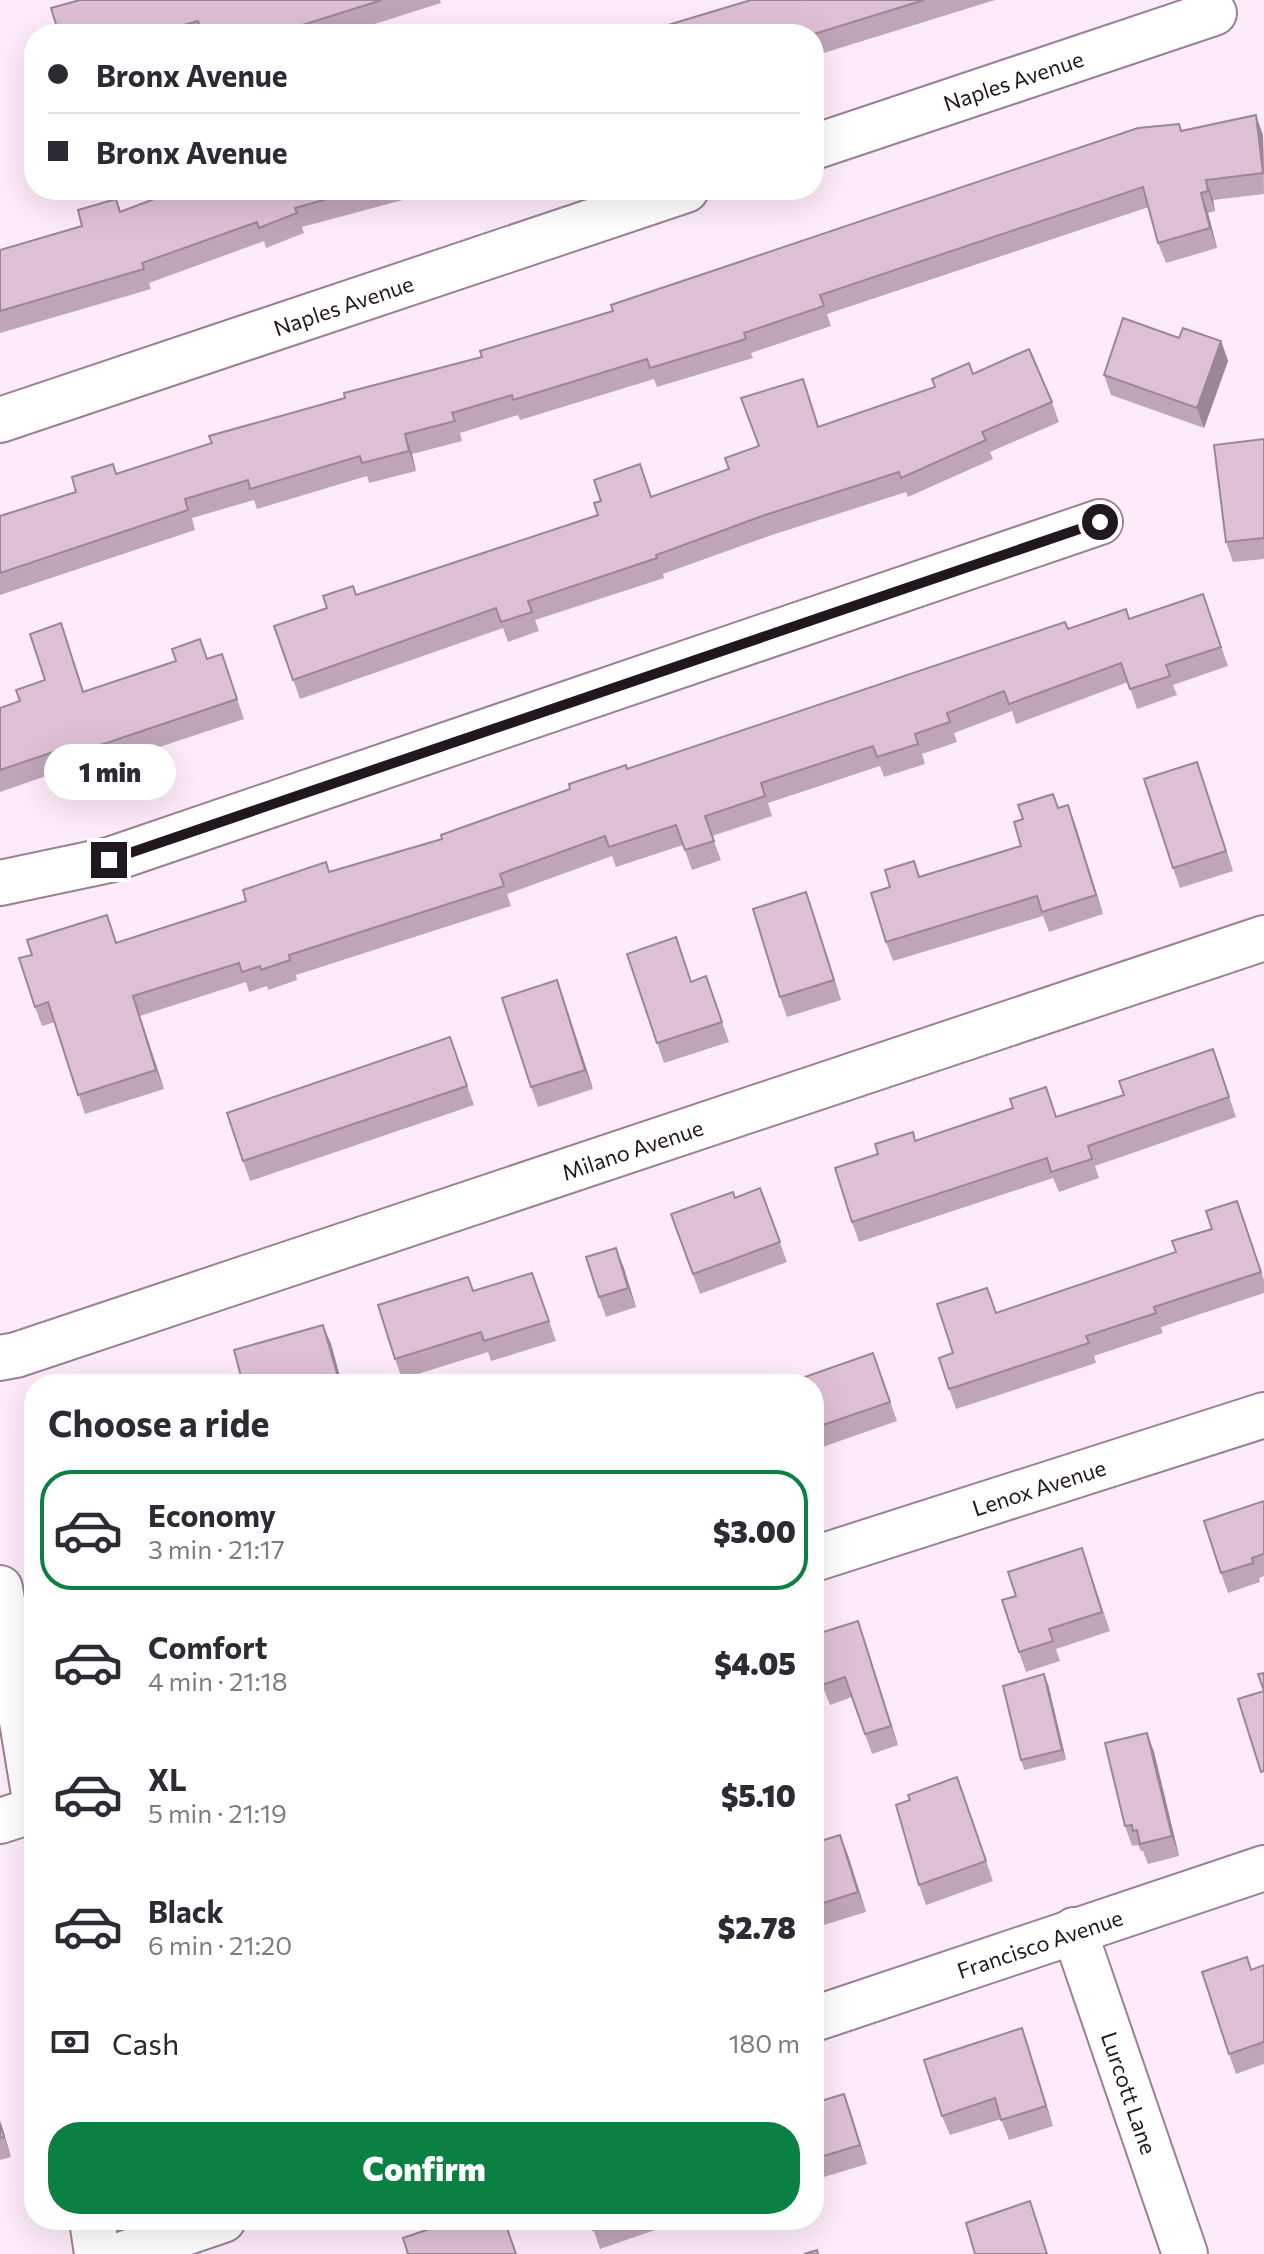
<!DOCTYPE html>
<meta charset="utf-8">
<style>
body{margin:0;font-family:Commissioner,sans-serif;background:#f2f2f3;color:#2b2b33;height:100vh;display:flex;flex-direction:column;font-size:30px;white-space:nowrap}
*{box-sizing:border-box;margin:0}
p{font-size:26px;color:#7c7c81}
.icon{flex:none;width:44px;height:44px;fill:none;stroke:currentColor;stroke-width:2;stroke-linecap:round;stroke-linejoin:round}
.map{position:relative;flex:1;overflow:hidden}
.drawer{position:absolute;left:24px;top:1374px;width:800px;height:856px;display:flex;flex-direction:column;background:#fff;border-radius:32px;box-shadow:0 8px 32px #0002}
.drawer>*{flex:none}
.guide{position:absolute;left:24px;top:24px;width:800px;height:176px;border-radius:32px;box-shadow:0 8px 32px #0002;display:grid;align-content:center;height:176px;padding:0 24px;background:#fff}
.end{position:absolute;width:36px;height:36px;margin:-18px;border:10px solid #21171f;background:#fff;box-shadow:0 0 0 4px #fff}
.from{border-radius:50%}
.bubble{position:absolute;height:56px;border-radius:28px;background:#fff;box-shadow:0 8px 32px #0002;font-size:26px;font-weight:800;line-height:56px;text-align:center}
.guide b{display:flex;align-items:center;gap:28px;height:76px;font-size:30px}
.guide b+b{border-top:2px solid #e1e1e2}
.guide i{width:20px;height:20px;background:#2b2b33}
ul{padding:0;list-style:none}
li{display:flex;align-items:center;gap:24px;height:120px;margin:0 16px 12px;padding:0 8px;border:4px solid transparent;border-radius:32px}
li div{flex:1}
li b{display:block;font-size:30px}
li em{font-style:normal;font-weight:800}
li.current{border-color:#0b8043}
li>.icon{width:72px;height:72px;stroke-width:1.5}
h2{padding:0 24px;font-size:36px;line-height:96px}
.pay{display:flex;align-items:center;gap:20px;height:88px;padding:0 24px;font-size:30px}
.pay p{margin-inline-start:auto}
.action{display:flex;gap:16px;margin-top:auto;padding:16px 24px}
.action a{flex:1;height:92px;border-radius:32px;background:#0b8043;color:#fff;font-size:32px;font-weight:800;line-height:92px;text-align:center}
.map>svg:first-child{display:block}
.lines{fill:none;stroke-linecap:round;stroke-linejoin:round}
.minor-casing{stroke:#9b8094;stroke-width:48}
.tertiary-casing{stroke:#9b8094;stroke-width:48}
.minor{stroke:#fff;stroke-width:44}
.tertiary{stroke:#fff;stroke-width:44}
.wall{fill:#bfa5b8}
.shaded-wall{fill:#9b8696}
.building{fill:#dec0d6;stroke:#9b8696;stroke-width:2}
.route{stroke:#21171f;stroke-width:10}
.labels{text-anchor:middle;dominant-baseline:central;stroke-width:6;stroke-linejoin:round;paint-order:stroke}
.street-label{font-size:22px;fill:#21171f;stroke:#feebf9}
</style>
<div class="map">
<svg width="1264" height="2254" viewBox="0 0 1264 2254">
<rect width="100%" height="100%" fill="#feebf9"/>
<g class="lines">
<defs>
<g id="minor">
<path id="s1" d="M814,147l400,-134"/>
<path id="s2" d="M0,420l686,-230"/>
<path d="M0,883l109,-23 991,-338"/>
<path id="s3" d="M0,1358l16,-3 1248,-417"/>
<path id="s4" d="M814,1559l450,-144"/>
<path d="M0,1821l34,-11"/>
<path id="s5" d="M1074,1930l111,324"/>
<path id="s6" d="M814,2019l450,-151"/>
<path d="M123,2254l100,-34"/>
</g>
<g id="tertiary">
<path d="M0,1588l34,206"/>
<path d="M92,2220l5,34"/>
</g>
</defs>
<use href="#minor" class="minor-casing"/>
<use href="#tertiary" class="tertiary-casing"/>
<use href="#minor" class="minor"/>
<use href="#tertiary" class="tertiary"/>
</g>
<g class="wall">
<path d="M80,0h360l1,3 -98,31h-284z"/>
<path d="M751,0h244l-181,56v-22z"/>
<path d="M1182,131l81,4 1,59 -51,6 2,11 -7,2 9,35 -51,15 -8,-20 -9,-36 -322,107 4,12 -80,27 2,5 -96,29 -3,-8 -134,41 -2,-5 -58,18 2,8 -50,13 4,17 -47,12 -2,-7 -110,33 -3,-9 -62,18 3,12 -195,65v-79l76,-24 41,-18 95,-31 133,-45 137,-41 131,-46z"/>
<path d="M178,190h246l1,4 -123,33 2,6 -38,15 -2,-7 -115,42 2,6 -151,44v-83l82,-24z"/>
<path d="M1179,338l42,3 7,20 -24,67 -93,-33 -7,-20z"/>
<path d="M973,374l79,28 7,20 -69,30 3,7 -85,38 -2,-5 -134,43 -109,39 1,4 -129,42 4,11 -31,11 -5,-14 -203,71 -26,-73 53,-18 29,-13 296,-98 77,-28 30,-23 44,-67 16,47z"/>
<path d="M1264,439v120l-31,3 -7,-20z"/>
<path d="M1203,594l25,72 -55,19 4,10 -40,14 -9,-27 -112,42 -4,-13 -58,22 3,9 -35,12 3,10 -41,13 -4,-11 -112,37 4,13 -60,20 9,24 -29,10 -9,-25 -67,22 -4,-11 -105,38 4,12 -215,69 1,5 -29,10 -1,-4 -18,6 -3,-10 -106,34 24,73 -79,25 -30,-92 -13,4 -7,-19 -3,-52 85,-12 129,-42 84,-29 112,-33 185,-70 441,-140 61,-10z"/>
<path d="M61,623l23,69 123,-33 15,-5 22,65 -172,57 -3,-8 -69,24v-84l20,-7 25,-21z"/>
<path d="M1197,762l36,109 -53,17 -7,-20z"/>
<path d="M1068,805l35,109 -54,18 -6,-16 -150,45 -7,-19 4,-55 24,-26 6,16 101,-31 37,-38z"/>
<path d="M813,912l28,88 -54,17 -7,-20z"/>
<path d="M627,954l64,28 15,-6 23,66 -65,21z"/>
<path d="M564,1000l29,89 -55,18 -7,-20z"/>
<path d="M450,1037l24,68 -224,76 -7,-20z"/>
<path d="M1213,1049l23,68 -141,49 4,12 -40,14 -6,-14 -194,64 -7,-20 26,-68 38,-13 140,-24 68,-22z"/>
<path d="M760,1188l27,74 -87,32 -29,-80 64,-16z"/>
<path d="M1237,1201l27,79v13l-103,34 2,6 -69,23 2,7 -140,46 -7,-20 4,-36 43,-40 180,-61 36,-23z"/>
<path d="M616,1248l20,59 -30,10 -7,-20z"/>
<path d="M532,1273l24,68 -65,20 -3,-9 -86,27 -7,-20 78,-68z"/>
<path d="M323,1325l8,19 11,40h-99z"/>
<path d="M873,1353l24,68 -83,29v-66z"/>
<path d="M1264,1501v75l-5,2 1,4 -32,11 -7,-20z"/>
<path d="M1082,1548l28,83 -54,18 4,12 -34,11 -7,-20 -3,-56z"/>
<path d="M865,1641l33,104 -26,9 -20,-57 -22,8 -8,-20z"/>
<path d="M1048,1684l18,76 -42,10 -3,-10z"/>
<path d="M1147,1733l7,19 25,104 -31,8 -5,-13h-2l-3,-6 -6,1 -7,-20z"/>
<path d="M957,1777l36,104 -67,24 -7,-20 -9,-85z"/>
<path d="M840,1835l26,77 -52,16v-85z"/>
<path d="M1264,1965v99l-28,10 -7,-20 22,-84z"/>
<path d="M1029,2048l24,78 -44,14 -8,-21 -51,16 -8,-19z"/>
<path d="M844,2094l23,70 -53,16v-77z"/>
<path d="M0,2120l11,37 -11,3z"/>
<path d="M590,2220h94l-84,29z"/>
</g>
<g class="shaded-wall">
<path d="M1256,115l7,20 1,40 -1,-2z"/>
<path d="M1206,180l7,20 2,11 -7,-20z"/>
<path d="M1201,193l7,20 9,35 -7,-20z"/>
<path d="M1221,341l7,20 -24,67 -7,-20z"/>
<path d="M405,434l7,20 4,17 -7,-20z"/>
<path d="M1197,762l7,20 29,89 -7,-20z"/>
<path d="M1068,805l7,19 28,90 -7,-19z"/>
<path d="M806,892l7,20 28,88 -7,-20z"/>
<path d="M557,980l7,20 29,89 -8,-19z"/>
<path d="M133,996l7,20 24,73 -8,-19z"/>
<path d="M616,1248l8,20 12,39 -8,-19z"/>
<path d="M323,1325l8,19 11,40h-2l-2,-7z"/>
<path d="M858,1621l7,20 33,104 -7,-19z"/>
<path d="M1044,1674l4,10 18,76 -4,-10z"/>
<path d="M1147,1733l7,19 25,104 -7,-20z"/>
<path d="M840,1835l8,20 18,57 -8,-20z"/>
<path d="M1022,2028l7,20 24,78 -7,-20z"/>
<path d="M844,2094l7,19 16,51 -7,-19z"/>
<path d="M0,2120l11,37 -7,-20z"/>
</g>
<g class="building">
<path d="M80,0h302l-102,32 -1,-6 -27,8h-50l-4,-13 -47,13h-92l-8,-26z"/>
<path d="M751,0h173l-110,34h-176z"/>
<path d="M1256,115l7,58 -57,7 2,11 -7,2 9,35 -52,15 -15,-56 -323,108 4,11 -80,27 2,6 -96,29 -3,-9 -134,41 -1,-5 -60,18 3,8 -50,13 4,17 -47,12 -2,-7 -110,33 -2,-9 -63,19 3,11 -188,63v-57l76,-24 -4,-15 41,-13 3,10 96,-31 -3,-7 136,-38 -1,-5 138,-36 -2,-6 133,-40 -2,-6 527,-177 41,-4 2,7z"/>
<path d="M178,190h181l-64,18 2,5 -38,15 -2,-6 -115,41 2,6 -144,42v-61l82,-24 -4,-16 38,-11 4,13z"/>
<path d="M1123,318l56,20 4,-10 38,13 -24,67 -93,-33z"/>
<path d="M1029,349l23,53 -70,30 4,8 -85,38 -2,-6 -134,43 -109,40 1,3 -129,43 4,11 -31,10 -5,-14 -203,72 -19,-54 53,-18 -4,-12 30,-10 3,9 242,-80 -4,-12 7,-2 -7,-21 46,-16 11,33 78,-28 -4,-11 34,-12 -18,-48 62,-19 15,48 117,-40 -3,-8 37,-16 4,11z"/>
<path d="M1264,439v99l-38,4 -12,-97z"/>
<path d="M1203,594l18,53 -55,18 4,11 -40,13 -9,-26 -112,41 -5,-13 -57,22 3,9 -35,12 3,10 -41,13 -4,-11 -112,37 4,13 -60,20 9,25 -29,9 -9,-25 -67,22 -4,-11 -105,38 4,12 -215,69 1,5 -29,10 -1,-4 -18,6 -3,-9 -106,33 23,74 -78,25 -30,-93 -13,5 -16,-49 13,-3 -5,-15 80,-25 9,28 130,-42 -3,-11 83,-28 3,10 113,-33 -1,-4 129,-46 -1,-5 57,-19 1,4 438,-147 3,7 58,-20 3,10z"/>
<path d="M61,623l22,69 93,-31 -4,-12 28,-10 7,20 15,-5 15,45 -172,58 -3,-8 -62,21v-62l20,-7 -4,-11 29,-10 -15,-46z"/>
<path d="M1197,762l29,89 -53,17 -29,-89z"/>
<path d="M1053,794l5,14 10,-3 28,90 -54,17 -5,-16 -151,46 -15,-49 19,-6 -5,-17 29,-9 5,16 102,-31 -7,-24 9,-3 -5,-14z"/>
<path d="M806,892l28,88 -54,17 -27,-88z"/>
<path d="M676,937l15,45 15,-6 16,46 -65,21 -30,-89z"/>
<path d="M557,980l28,90 -54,17 -29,-89z"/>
<path d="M450,1037l17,49 -224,75 -16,-48z"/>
<path d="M1213,1049l16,48 -141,49 4,13 -41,13 -4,-14 -195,64 -17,-54 43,-14 -3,-10 38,-12 2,9 98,-33 -3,-9 36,-12 10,30 68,-22 -5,-14z"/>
<path d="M760,1188l20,54 -87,32 -22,-60 62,-22 2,6z"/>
<path d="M1237,1201l24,71 -107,35 2,6 -70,23 3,7 -140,46 -10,-31 14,-5 -16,-49 50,-16 9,25 180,-61 -4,-11 40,-12 -6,-18z"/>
<path d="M616,1248l12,40 -29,9 -13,-40z"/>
<path d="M532,1273l17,48 -65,20 -3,-9 -86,27 -17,-54 90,-28 5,14z"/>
<path d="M323,1325l15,52 -24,7h-71l-9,-34z"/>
<path d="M873,1353l17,49 -76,26v-44h-29z"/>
<path d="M722,1380l2,4h-12z"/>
<path d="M1264,1501v53l-12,4 1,5 -32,10 -17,-52z"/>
<path d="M1082,1548l20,64 -53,17 4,12 -34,11 -17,-52 14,-4 -8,-24z"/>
<path d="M858,1621l33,105 -26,8 -20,-57 -23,8 -8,-27v-23z"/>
<path d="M1264,1673v98l-3,1 -23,-73 26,-8 -6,-17z"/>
<path d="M1044,1674l18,76 -41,10 -18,-74z"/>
<path d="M1147,1733l25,103 -32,8 -3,-14 -4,1 -1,-6 -7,1 -20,-83z"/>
<path d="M957,1777l29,84 -67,24 -23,-80 14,-5 -2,-5z"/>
<path d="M840,1835l18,57 -44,14v-63z"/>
<path d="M1247,1957l4,13 13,-5v77l-35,12 -27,-82z"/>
<path d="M1022,2028l24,78 -45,14 -6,-22 -53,18 -18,-56z"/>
<path d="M844,2094l16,51 -46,14v-56z"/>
<path d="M0,2124l4,13 -4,1z"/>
<path d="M1030,2201l17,53h-72l-9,-31z"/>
<path d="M456,2220h48l12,34h-108l-5,-16z"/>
<path d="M590,2220h31l-28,10z"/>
<path d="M817,2250l1,4h-14z"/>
</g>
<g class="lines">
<path class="route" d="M109,860l991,-338"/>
</g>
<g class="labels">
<g class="street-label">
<text stroke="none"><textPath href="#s1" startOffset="210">Naples Avenue</textPath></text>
<text stroke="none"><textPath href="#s2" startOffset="362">Naples Avenue</textPath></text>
<text stroke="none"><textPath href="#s3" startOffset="666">Milano Avenue</textPath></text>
<text stroke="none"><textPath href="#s4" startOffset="236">Lenox Avenue</textPath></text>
<text stroke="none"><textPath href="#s6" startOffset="238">Francisco Avenue</textPath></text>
<text stroke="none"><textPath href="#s5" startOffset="172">Lurcott Lane</textPath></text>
</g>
</g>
</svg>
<i class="end from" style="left:1100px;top:522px"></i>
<i class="end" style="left:109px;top:860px"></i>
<div class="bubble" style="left:44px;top:744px;width:132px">1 min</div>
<div class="guide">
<b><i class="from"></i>Bronx Avenue</b>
<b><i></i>Bronx Avenue</b>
</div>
<section class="drawer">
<h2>Choose a ride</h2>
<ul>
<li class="current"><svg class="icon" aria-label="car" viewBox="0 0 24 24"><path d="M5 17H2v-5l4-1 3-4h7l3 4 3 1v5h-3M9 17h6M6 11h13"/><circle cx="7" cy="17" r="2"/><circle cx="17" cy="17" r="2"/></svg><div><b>Economy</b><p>3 min · 21:17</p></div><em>$3.00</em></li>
<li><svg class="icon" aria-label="car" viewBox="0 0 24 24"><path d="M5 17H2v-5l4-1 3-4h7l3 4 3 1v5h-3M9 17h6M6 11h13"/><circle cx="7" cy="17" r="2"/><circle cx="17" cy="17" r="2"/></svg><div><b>Comfort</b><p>4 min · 21:18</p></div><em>$4.05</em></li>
<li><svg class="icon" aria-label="car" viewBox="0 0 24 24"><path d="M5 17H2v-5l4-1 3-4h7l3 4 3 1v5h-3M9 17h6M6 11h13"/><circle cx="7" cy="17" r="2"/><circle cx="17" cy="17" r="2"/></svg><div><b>XL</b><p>5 min · 21:19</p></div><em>$5.10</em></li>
<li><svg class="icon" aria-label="car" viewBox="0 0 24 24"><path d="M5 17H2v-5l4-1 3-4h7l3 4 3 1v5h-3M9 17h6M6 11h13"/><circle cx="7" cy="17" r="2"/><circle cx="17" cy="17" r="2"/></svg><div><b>Black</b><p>6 min · 21:20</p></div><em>$2.78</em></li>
</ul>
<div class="pay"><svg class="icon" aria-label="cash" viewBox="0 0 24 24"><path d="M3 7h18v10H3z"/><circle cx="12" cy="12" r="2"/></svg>Cash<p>180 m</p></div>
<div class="action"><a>Confirm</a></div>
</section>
</div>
